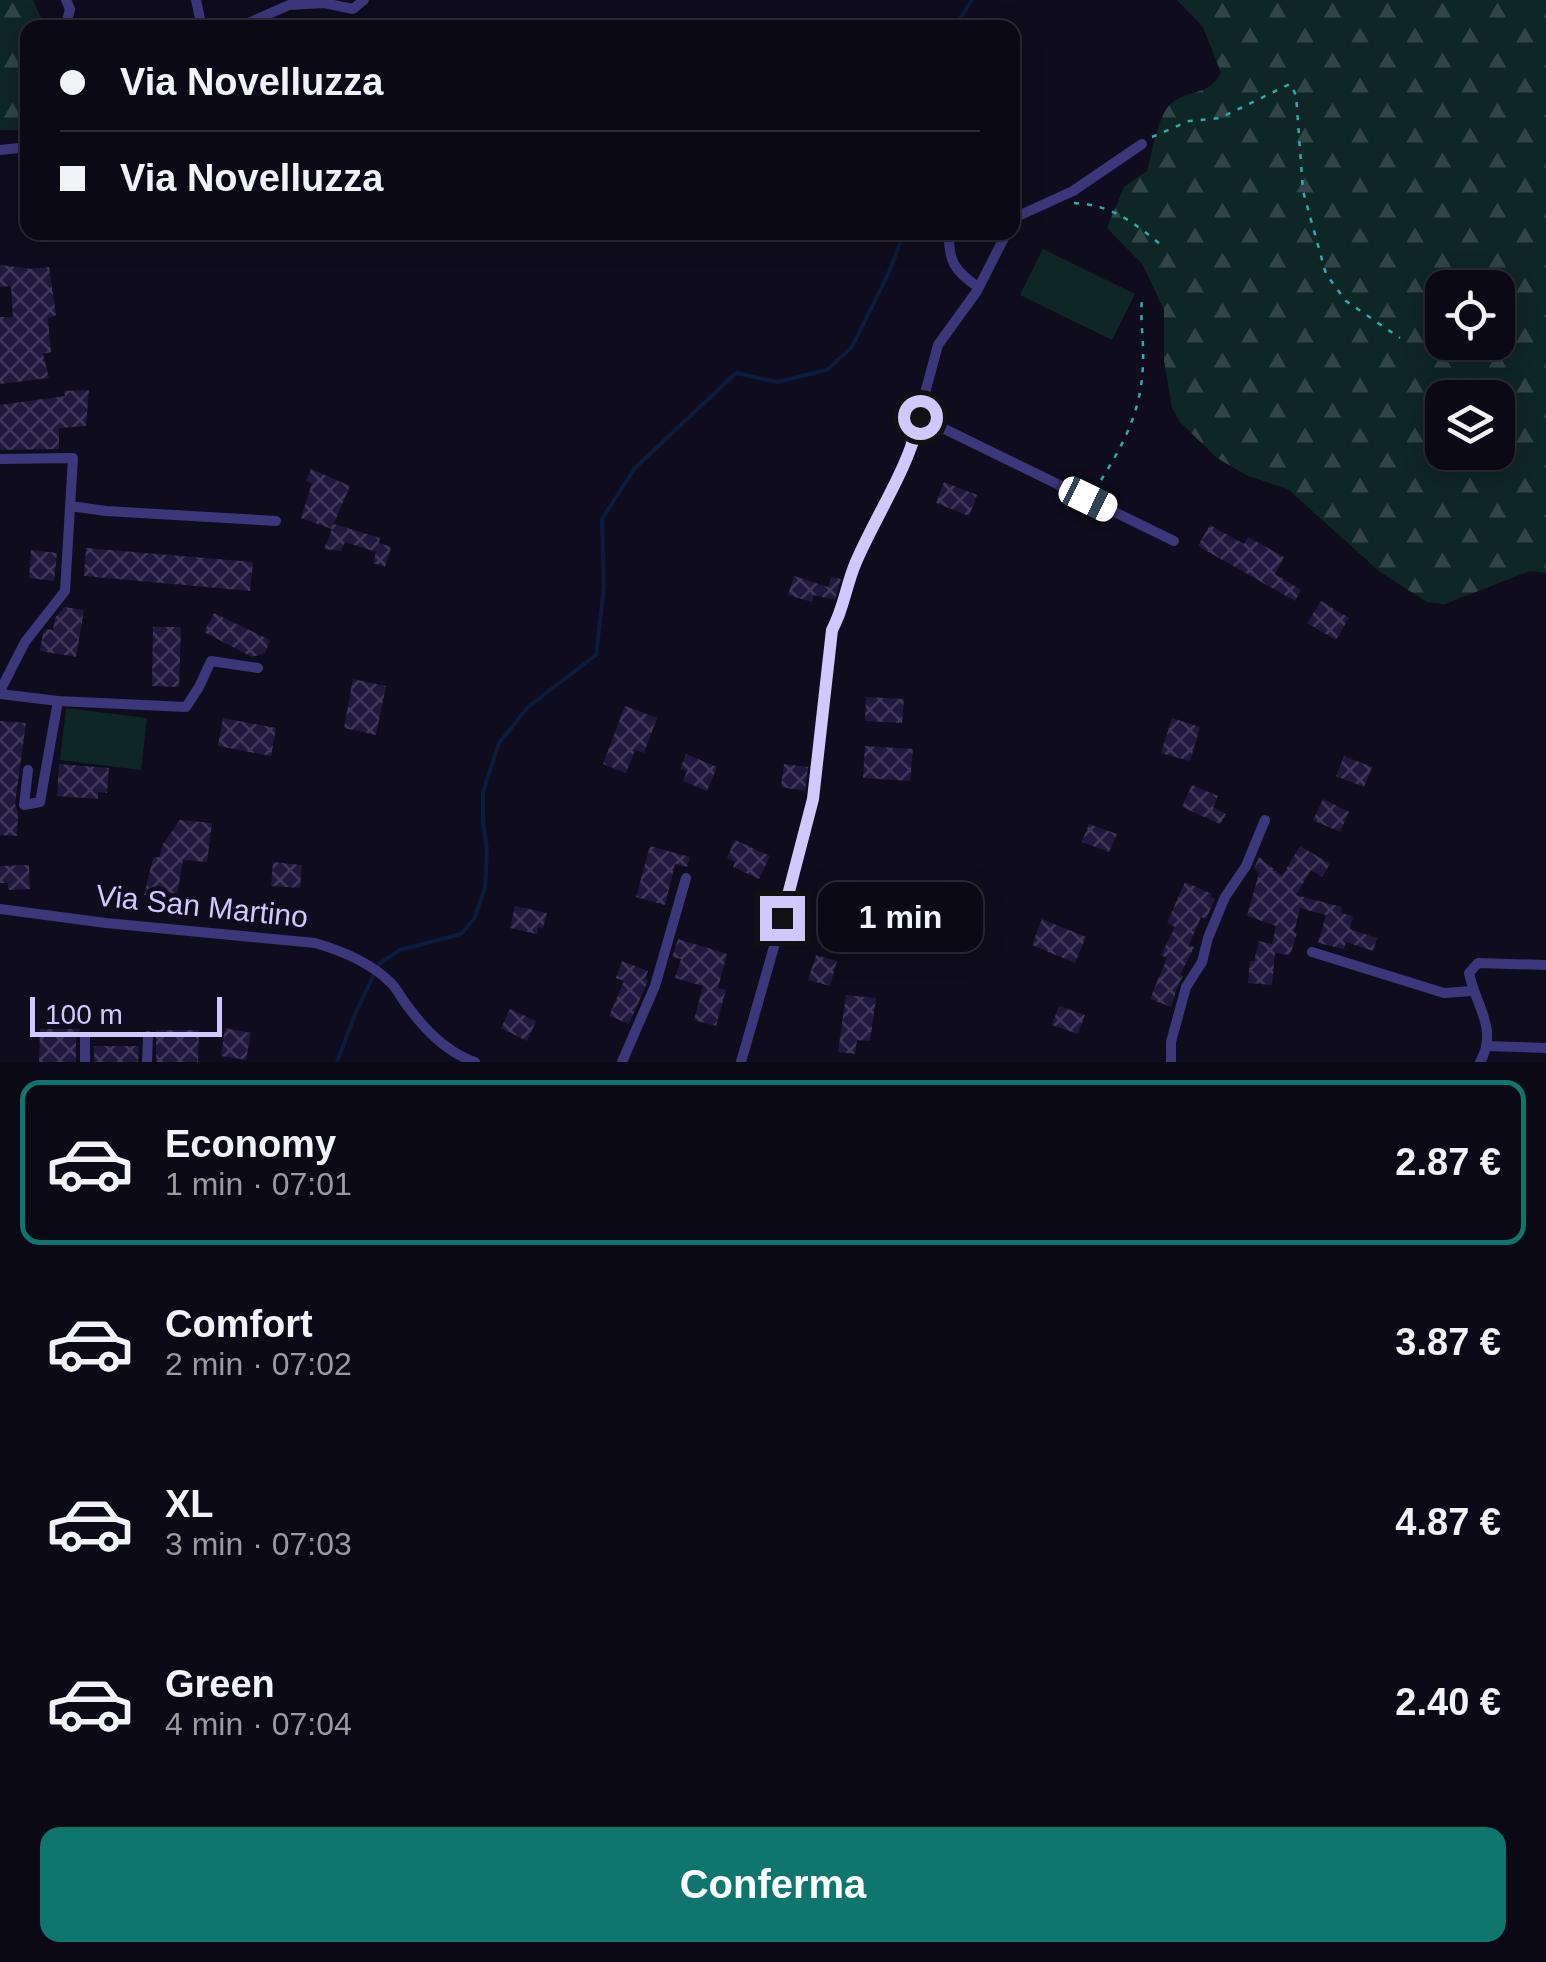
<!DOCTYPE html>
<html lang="it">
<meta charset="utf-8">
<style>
body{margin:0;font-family:Arial,sans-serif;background:#14121f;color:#f1f3f6;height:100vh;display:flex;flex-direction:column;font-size:38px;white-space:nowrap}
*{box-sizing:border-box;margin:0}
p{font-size:32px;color:#9a9aa1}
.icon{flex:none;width:55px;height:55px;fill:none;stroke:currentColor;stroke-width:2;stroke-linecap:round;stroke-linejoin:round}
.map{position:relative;height:1062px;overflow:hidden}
.drawer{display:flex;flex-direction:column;background:#0b0916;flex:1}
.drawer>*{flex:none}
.guide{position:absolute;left:20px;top:20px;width:1000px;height:220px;border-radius:20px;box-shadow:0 5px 25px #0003,0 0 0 2px #2b2a35;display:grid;align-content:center;height:220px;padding:0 40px;background:#0b0916}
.tools{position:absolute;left:1425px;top:270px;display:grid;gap:20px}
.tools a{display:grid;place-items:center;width:90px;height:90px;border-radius:20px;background:#0b0916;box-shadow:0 5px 25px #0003,0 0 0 2px #2b2a35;font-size:50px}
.scale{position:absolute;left:30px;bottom:25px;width:192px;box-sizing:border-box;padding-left:10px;border:5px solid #d0c8fe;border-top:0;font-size:28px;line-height:35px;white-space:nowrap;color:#d0c8fe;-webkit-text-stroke:8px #0f0c1d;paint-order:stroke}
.end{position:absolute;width:45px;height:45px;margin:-22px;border:12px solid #d0c8fe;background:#111;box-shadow:0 0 0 5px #111}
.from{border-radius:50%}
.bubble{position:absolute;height:70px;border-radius:20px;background:#0b0916;box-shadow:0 5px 25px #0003,0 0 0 2px #2b2a35;font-size:32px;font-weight:700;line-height:70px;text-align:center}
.car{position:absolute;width:30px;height:60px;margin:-30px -15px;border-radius:12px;box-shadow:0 0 8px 2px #0007;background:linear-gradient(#fff 24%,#345 0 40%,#fff 0 76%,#345 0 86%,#fff 0)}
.guide b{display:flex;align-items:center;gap:35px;height:95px;font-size:38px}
.guide b+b{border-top:2px solid #2b2a35}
.guide i{width:25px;height:25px;background:#f1f3f6}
ul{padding:18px 0 0;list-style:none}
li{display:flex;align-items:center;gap:30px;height:165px;margin:0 20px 15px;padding:0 20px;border:5px solid transparent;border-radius:20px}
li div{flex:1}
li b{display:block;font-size:38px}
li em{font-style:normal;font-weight:700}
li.selected{border-color:#0f766e}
li>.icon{width:90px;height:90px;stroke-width:1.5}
.cta{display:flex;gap:20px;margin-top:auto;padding:20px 40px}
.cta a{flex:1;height:115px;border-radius:20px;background:#0f766e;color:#fff;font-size:40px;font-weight:700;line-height:115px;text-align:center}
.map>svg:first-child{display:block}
.forest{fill:url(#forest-firs);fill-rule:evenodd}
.green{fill:#0f2626}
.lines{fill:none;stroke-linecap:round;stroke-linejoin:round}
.stream{stroke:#0b1c3c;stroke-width:4}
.building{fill:url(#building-cross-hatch)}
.path{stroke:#2eaca9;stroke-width:2.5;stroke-dasharray:5 8;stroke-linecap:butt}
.minor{stroke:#3c377b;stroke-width:10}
.route{stroke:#d0c8fe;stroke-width:12}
.labels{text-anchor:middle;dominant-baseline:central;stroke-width:9;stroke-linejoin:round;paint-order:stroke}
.street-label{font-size:30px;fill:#d0c8fe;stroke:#0f0c1d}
</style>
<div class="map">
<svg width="1546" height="1062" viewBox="0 0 1546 1062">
<defs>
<pattern id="forest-firs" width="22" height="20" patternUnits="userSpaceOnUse" patternTransform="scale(2.5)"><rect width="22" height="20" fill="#0f2626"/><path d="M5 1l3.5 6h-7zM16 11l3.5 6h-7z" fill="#314447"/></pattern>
<pattern id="building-cross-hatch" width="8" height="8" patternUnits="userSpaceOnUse" patternTransform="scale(2.5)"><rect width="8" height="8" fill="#21183d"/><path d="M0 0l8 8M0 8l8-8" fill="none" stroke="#40385a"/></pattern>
</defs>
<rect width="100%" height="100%" fill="#0f0c1d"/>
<g class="forest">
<path d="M0,0h33l12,27 -17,1 -1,102h-27z"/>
<path d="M1177,0h369v573l-16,-2 -85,33 -18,-2 -47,-30 -92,-83 -40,-13 -31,-18 -37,-36 -8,-14 -8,-48v-50l-21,-45 -36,-37 17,-41 23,-16c5,-17 11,-59 26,-69 19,-14 34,-5 48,-29l-18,-46zM1442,288h56v54h-56zM1442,398h56v54h-56z"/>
</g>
<g class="green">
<path d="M1043,249l92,45 -23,46 -92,-45z"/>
<path d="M66,708l81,10 -6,52 -81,-10z"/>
</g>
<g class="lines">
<g class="stream">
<path d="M954,28l18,-28"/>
<path d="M337,1062l19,-50 23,-48 21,-14 61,-16 13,-15 11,-31 2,-38 -4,-28v-30l16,-49 29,-36 68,-52 8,-68 -2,-68 33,-51 101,-95 41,9 50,-12 25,-23 38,-77 14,-38"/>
</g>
</g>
<g class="building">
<path d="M0,265l31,4 18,-2 7,48 -8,4 3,33 -8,2 6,24 -49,6v-67h13l-2,-31 -11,1z"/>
<path d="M89,390l-3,36 -27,2v21l-59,1v-45l65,-9 -1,-5z"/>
<path d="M311,469l39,17 -18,42 2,-4 46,14 -1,5 12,4 -6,20 -12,-4 3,-11 -31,-10 -4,9 -17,-2 8,-20 -31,-11 11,-35 -6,-2z"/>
<path d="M944,482l33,13 -8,21 -33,-13z"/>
<path d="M1210,525l34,19 4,-7 36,20 -9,17 26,16 -6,11 -97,-55z"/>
<path d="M86,548l167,14 -3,29 -166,-15z"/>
<path d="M31,550l26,3 -3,28 -25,-3z"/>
<path d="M794,576l34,11 3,-10 10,2 -6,21 -21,-5 -2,7 -24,-7z"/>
<path d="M1321,601l28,17 -13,22 -29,-17z"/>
<path d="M64,607l20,3 -8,47 -36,-6 3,-18 3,-4 7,1 2,-12z"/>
<path d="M214,613l56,27 -5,13 -13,4 -48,-25z"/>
<path d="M153,627h28l-2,60 -27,-1z"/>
<path d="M353,679l33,7 -10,49 -32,-7z"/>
<path d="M866,697l38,2 -2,24 -37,-2z"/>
<path d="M625,706l32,12 -13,35 -9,-3 -9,23 -23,-9z"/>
<path d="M223,718l53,10 -5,28 -53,-10z"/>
<path d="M1172,718l28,9 -10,34 -29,-8z"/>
<path d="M0,721l26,2 -11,81 3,8 -1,24 -17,-1z"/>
<path d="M865,746l48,3 -3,32 -47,-3z"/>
<path d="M686,754l31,13 -10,24 -24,-10 4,-10 -7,-2z"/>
<path d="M1344,756l28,11 -8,20 -28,-11z"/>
<path d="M59,764l50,4 -2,25 -9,-1v7l-41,-3z"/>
<path d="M784,764l24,3 -3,24 -24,-4z"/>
<path d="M1192,785l26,11 -5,11 13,7 -6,10 -38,-17z"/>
<path d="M1323,799l26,13 -9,20 -27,-12z"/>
<path d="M180,820l32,3 -5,39 -24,-2 -7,40 -32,-5 9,-37 6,-1 4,-13z"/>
<path d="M1089,824l28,10 -8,18 -27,-10z"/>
<path d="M735,840l35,16 -11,23 -26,-12 2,-5 -8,-4z"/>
<path d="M650,846l40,11 -3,10 -12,-3 -10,41 -29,-8z"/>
<path d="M1300,846l30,18 -8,13 -11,-7 -15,25 46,12 -1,6 12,3 -3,13 27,9 -4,13 -27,-9 -2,7 -26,-6 8,-28 -26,-7 -6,24 3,1 -7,22 -15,-2 -3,32 -24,-2 2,-22h4l5,-20 13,3 4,-18 -29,-10 12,-43 -5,-4 5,-12 23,19z"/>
<path d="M273,862l29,3 -2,23 -29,-2z"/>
<path d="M29,865l1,24 -21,1 -1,-7h-8v-17z"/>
<path d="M1185,882l27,12 -2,3 5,2 -9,20 -5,-2 -12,28 5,2 -14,28 3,1 -5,9 -7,22 -21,-8 17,-41 -6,-3 14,-28 -8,-4z"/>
<path d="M515,906l32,7 -4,15 -5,-1 -1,7 -27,-6z"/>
<path d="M1042,919l44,18 -11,26 -43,-18z"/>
<path d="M678,939l49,15 -9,34 8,2 -10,36 -22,-6 9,-34 -28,-8 6,-19 -9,-2z"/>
<path d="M816,955l21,6 -7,25 -22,-6z"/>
<path d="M622,961l26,10 -3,8 3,1 -1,3 -18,41 -20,-8 15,-35 -8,-3z"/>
<path d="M846,995l30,3 -6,43 -13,-1 -2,14 -17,-2z"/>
<path d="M1059,1006l26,9 -7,19 -26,-9z"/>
<path d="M510,1009l26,12 -9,20 -26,-13z"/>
<path d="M225,1028l26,5 -5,27 -25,-4z"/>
<path d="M40,1029h40l-4,9v24h-37z"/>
<path d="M156,1030h43l-1,32h-42z"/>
<path d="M94,1046h45l-1,16h-44z"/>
</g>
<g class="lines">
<g class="path">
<path d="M1152,137l37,-16 31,-3 70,-34 6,11 7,96 23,83 20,27 54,37"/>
<path d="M1074,203c37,2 58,18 86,41"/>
<path d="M1094,491c27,-42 48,-77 49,-129 1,-21 -3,-41 -1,-63"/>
</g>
<g class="minor">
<path d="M196,0l6,28"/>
<path d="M65,28l5,-19 -4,-9"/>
<path d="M237,28l52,-23 35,-2 29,6 11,-9"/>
<path d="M0,150l28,-3"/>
<path d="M1012,223l4,-6 57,-26 69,-47"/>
<path d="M949,232c-1,30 6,39 29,55"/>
<path d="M920,417l254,124"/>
<path d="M0,459l73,-1 -8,133 -40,51 -25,49"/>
<path d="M70,506l36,5 170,10"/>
<path d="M0,694l58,7 128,6 13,-20 12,-26 47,7"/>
<path d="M28,770l-4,35 16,-3 18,-101"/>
<path d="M0,909l106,14 209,20c28,8 55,19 76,40 7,7 11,17 18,25 17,23 39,45 66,54"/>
<path d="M1312,952l132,41 28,-2"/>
<path d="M1486,1046l60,2"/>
<path d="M85,1062v-24"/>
<path d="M147,1062l1,-26"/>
<path d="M622,1062l33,-76 31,-108"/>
<path d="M741,1062l51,-178 21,-85 19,-170 8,-13 14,-51 53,-105 31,-115 39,-54 30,-59"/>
<path d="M1171,1062v-20l15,-55 16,-25 6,-24 17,-41 21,-31 19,-46"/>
<path d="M1480,1062c19,-32 -5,-58 -11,-89l9,-10 68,2"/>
</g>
</g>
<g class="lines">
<path class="route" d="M782,918l31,-119 19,-169c12,-22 14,-45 24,-68 21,-49 52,-92 64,-145"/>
</g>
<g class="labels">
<g class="street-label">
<text transform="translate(202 906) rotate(6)">Via San Martino</text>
</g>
</g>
</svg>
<div class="tools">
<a><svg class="icon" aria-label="locate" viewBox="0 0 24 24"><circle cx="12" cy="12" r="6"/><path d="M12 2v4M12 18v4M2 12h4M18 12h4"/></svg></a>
<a><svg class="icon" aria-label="layers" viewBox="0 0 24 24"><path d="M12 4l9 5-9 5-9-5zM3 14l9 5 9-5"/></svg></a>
</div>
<div class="scale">100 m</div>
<i class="end from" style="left:920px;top:417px"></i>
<i class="end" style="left:782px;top:918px"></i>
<div class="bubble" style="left:818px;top:882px;width:165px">1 min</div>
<i class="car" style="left:1088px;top:499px;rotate:116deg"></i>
<div class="guide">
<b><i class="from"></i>Via Novelluzza</b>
<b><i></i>Via Novelluzza</b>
</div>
</div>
<section class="drawer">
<ul>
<li class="selected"><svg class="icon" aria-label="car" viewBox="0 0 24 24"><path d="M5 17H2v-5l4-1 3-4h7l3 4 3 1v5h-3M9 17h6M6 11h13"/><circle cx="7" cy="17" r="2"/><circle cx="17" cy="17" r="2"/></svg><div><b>Economy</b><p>1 min · 07:01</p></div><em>2.87 €</em></li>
<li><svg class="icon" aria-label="car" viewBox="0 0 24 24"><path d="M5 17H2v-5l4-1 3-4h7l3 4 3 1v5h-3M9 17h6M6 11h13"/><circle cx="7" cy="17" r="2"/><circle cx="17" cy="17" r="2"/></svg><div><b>Comfort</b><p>2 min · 07:02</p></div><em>3.87 €</em></li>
<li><svg class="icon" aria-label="car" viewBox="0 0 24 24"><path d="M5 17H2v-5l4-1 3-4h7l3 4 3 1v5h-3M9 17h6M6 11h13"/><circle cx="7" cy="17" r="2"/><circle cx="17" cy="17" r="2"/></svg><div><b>XL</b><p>3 min · 07:03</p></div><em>4.87 €</em></li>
<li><svg class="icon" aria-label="car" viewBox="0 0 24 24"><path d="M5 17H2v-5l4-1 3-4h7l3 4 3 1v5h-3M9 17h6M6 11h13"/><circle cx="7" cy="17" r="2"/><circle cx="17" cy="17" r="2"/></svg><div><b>Green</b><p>4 min · 07:04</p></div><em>2.40 €</em></li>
</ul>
<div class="cta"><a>Conferma</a></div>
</section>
